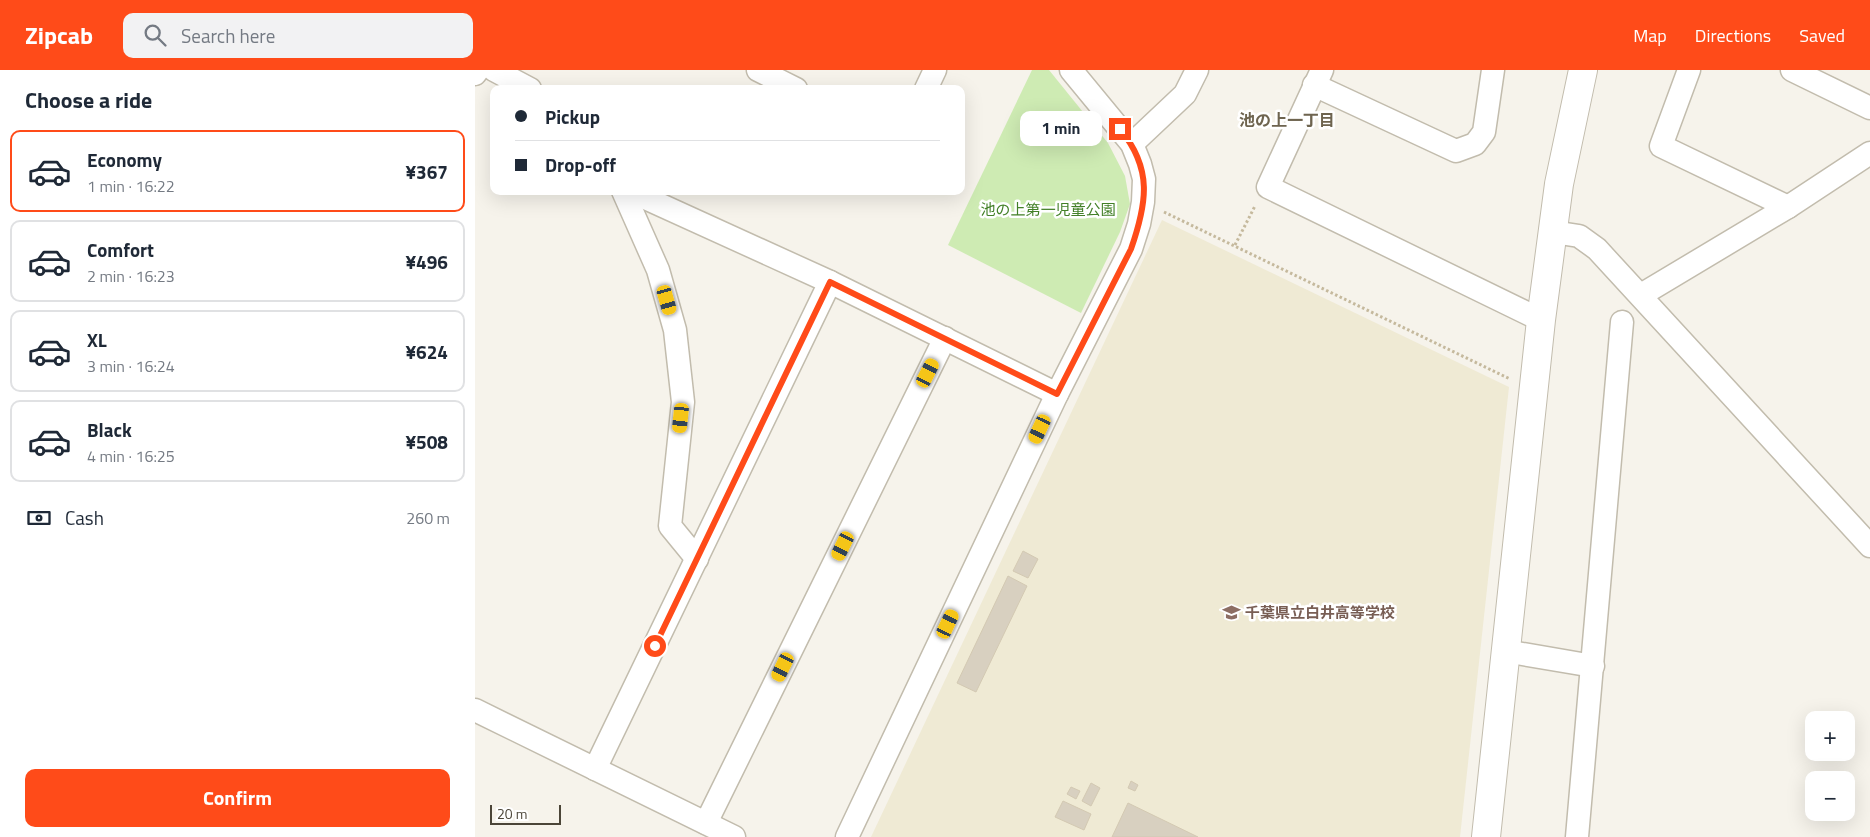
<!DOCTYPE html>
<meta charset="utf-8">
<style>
body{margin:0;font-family:"Titillium Web","Noto Sans JP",sans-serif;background:#f2f2f3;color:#1f2937;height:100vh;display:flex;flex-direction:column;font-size:19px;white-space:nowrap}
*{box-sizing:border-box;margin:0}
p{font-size:16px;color:#747a83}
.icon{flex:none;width:28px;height:28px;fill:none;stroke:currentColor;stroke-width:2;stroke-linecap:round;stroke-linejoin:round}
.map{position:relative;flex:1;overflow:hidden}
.drawer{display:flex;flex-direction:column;background:#fff;width:475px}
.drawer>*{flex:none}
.banner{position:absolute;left:15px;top:15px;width:475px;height:110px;border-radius:10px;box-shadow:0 5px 20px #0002;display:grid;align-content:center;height:110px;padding:0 25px;background:#fff}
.controls{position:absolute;left:1330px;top:641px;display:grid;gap:10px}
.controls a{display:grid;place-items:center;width:50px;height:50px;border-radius:10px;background:#fff;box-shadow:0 5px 20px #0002;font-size:25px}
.scale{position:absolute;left:15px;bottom:12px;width:71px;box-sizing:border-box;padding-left:5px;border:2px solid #4b4538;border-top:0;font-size:14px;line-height:18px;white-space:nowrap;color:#4b4538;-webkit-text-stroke:4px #fff;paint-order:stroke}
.end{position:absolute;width:22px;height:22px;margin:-11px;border:6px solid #ff4b19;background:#fff;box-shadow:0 0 0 2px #fff}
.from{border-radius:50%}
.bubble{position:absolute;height:35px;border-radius:10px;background:#fff;box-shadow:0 5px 20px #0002;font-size:16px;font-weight:700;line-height:35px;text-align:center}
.car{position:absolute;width:15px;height:30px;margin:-15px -8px;border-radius:6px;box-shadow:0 0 4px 1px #0007;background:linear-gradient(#f5c518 24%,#345 0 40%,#f5c518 0 76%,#345 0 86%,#f5c518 0)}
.banner b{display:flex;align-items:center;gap:18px;height:48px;font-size:19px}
.banner b+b{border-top:1px solid #e0e1e3}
.banner i{width:12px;height:12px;background:#1f2937}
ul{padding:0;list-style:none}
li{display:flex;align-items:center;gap:15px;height:82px;margin:0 10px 8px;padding:0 15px;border:2px solid #e0e1e3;border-radius:10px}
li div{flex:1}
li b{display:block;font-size:19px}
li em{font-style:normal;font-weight:700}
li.on{border-color:#ff4b19}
li>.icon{width:45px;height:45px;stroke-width:1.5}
h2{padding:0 25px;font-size:22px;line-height:60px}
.pay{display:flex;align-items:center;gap:12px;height:55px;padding:0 25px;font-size:19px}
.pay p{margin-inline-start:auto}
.primary-button{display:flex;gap:10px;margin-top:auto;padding:10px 25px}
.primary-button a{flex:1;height:58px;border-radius:10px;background:#ff4b19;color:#fff;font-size:20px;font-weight:700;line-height:58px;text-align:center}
header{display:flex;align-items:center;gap:30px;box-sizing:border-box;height:70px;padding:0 25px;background:#ff4b19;color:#fff}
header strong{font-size:24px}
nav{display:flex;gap:28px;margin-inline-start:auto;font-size:18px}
.search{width:350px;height:45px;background:#f2f2f3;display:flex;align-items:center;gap:12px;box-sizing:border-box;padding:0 18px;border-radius:10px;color:#747a83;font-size:19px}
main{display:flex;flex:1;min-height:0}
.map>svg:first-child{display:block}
.education{fill:#efead4}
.green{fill:#ceebb3}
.building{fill:#d8d0c0;stroke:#d3c9b2}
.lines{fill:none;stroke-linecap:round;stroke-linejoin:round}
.minor-casing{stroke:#c2bcad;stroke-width:25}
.tertiary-casing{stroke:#c2bcad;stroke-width:30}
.path{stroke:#c5b99d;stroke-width:3;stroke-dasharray:2.5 2.5;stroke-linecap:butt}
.minor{stroke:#fff;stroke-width:22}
.tertiary{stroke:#fff;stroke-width:28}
.route{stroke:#ff4b19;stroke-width:6}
.labels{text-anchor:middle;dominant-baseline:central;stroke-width:5;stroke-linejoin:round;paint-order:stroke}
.park-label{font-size:15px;fill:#438028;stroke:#fff}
.education-label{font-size:15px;font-weight:bold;fill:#785e54;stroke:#fff;text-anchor:start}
.neighbourhood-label{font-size:16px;font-weight:bold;fill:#6e644f;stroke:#fff}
</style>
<header>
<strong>Zipcab</strong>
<div class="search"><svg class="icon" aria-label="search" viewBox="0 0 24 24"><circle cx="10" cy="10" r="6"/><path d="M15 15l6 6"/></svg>Search here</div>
<nav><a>Map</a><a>Directions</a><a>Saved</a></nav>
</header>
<main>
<section class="drawer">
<h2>Choose a ride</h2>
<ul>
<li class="on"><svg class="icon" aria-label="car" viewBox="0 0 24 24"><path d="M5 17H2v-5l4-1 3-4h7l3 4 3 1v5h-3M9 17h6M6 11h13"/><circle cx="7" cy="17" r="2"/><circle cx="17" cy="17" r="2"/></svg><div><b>Economy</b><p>1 min · 16:22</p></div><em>¥367</em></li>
<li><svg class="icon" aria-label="car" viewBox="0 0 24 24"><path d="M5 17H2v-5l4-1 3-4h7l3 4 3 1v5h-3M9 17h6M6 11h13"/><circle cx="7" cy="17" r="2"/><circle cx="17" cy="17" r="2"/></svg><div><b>Comfort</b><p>2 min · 16:23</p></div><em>¥496</em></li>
<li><svg class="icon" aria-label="car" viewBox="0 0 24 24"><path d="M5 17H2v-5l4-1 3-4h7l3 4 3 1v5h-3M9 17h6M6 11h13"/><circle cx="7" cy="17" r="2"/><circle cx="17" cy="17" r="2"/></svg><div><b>XL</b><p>3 min · 16:24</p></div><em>¥624</em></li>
<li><svg class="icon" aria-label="car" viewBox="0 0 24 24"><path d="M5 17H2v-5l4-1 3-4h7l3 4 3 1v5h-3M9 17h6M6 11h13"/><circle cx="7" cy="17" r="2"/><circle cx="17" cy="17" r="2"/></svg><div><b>Black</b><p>4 min · 16:25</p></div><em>¥508</em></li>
</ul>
<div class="pay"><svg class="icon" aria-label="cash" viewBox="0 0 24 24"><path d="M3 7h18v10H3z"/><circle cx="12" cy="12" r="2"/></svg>Cash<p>260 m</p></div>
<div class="primary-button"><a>Confirm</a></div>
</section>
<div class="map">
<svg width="1395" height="767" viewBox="0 0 1395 767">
<rect width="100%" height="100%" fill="#f6f3eb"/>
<path class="education" d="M687,150l347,167 -49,450h-589z"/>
<path class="green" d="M557,0h17l59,73 17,33 5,28 -10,28 -39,81 -133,-68z"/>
<g class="building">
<path d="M548,481l15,8 -10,19 -15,-7z"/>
<path d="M533,506l19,10 -51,106 -19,-9z"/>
<path d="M656,711l7,4 -3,6 -7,-3z"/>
<path d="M616,713l9,5 -9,18 -9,-5z"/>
<path d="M596,717l9,4 -4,8 -9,-5z"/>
<path d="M588,731l28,13 -7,16 -29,-13z"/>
<path d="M653,733l70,34h-86z"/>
</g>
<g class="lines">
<defs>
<g id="minor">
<path d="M19,0l36,19"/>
<path d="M283,0l38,19"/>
<path d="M847,0l-54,117 273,133"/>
<path d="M1214,0l-28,76 127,61"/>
<path d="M1317,0l78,38"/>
<path d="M0,4l3,-4"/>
<path d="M839,15l142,66 19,-7 9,-12 9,-62"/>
<path d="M451,19l9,-19"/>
<path d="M657,74l53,-50 12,-24"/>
<path d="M148,121l35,79 17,60 8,72 -13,124 27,33"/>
<path d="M155,121l200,91 227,112"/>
<path d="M1078,162l26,4 18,13 273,297"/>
<path d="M1166,225l147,-88 82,-54"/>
<path d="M1030,581l88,15"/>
<path d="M0,640l259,127"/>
<path d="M120,699l235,-487"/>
<path d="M231,753l239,-485"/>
<path d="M372,767l210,-443 74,-145 8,-25 4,-22 1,-23 -4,-15 -8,-20 -61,-74"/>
<path d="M1102,767l45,-515"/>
</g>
<path id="tertiary" d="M1011,767l55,-517 18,-136 24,-114"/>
</defs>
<use href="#minor" class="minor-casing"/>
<use href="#tertiary" class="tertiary-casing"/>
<g class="path">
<path d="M689,142l346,167"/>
<path d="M760,175l20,-39"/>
</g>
<use href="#minor" class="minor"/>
<use href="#tertiary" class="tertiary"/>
</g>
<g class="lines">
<path class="route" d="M180,576l175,-364 227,112 74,-145c16,-46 22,-80 -11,-120"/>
</g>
<defs>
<symbol id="school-bare" viewBox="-9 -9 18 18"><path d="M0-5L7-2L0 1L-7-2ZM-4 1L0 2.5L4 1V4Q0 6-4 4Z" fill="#8d6e63" stroke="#fff" stroke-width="2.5" paint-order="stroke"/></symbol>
</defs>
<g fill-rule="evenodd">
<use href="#school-bare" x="744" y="530" width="25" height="25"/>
</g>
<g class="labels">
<g class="park-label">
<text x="573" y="139">池の上第一児童公園</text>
</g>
<g class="education-label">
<text x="770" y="542">千葉県立白井高等学校</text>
</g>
<g class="neighbourhood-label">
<text x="812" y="50">池の上一丁目</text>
</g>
</g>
</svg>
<div class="controls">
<a>+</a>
<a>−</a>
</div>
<div class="scale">20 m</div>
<i class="end from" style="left:180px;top:576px"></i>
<i class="end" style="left:645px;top:59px"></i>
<div class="bubble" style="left:545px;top:41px;width:82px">1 min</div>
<i class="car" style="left:192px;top:230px;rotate:164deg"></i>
<i class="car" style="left:453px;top:303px;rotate:27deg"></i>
<i class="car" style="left:206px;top:348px;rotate:186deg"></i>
<i class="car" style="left:565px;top:359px;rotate:205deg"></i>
<i class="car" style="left:368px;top:476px;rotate:206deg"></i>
<i class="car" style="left:473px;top:554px;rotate:25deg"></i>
<i class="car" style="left:308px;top:597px;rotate:206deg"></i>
<div class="banner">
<b><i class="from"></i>Pickup</b>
<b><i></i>Drop-off</b>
</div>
</div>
</main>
